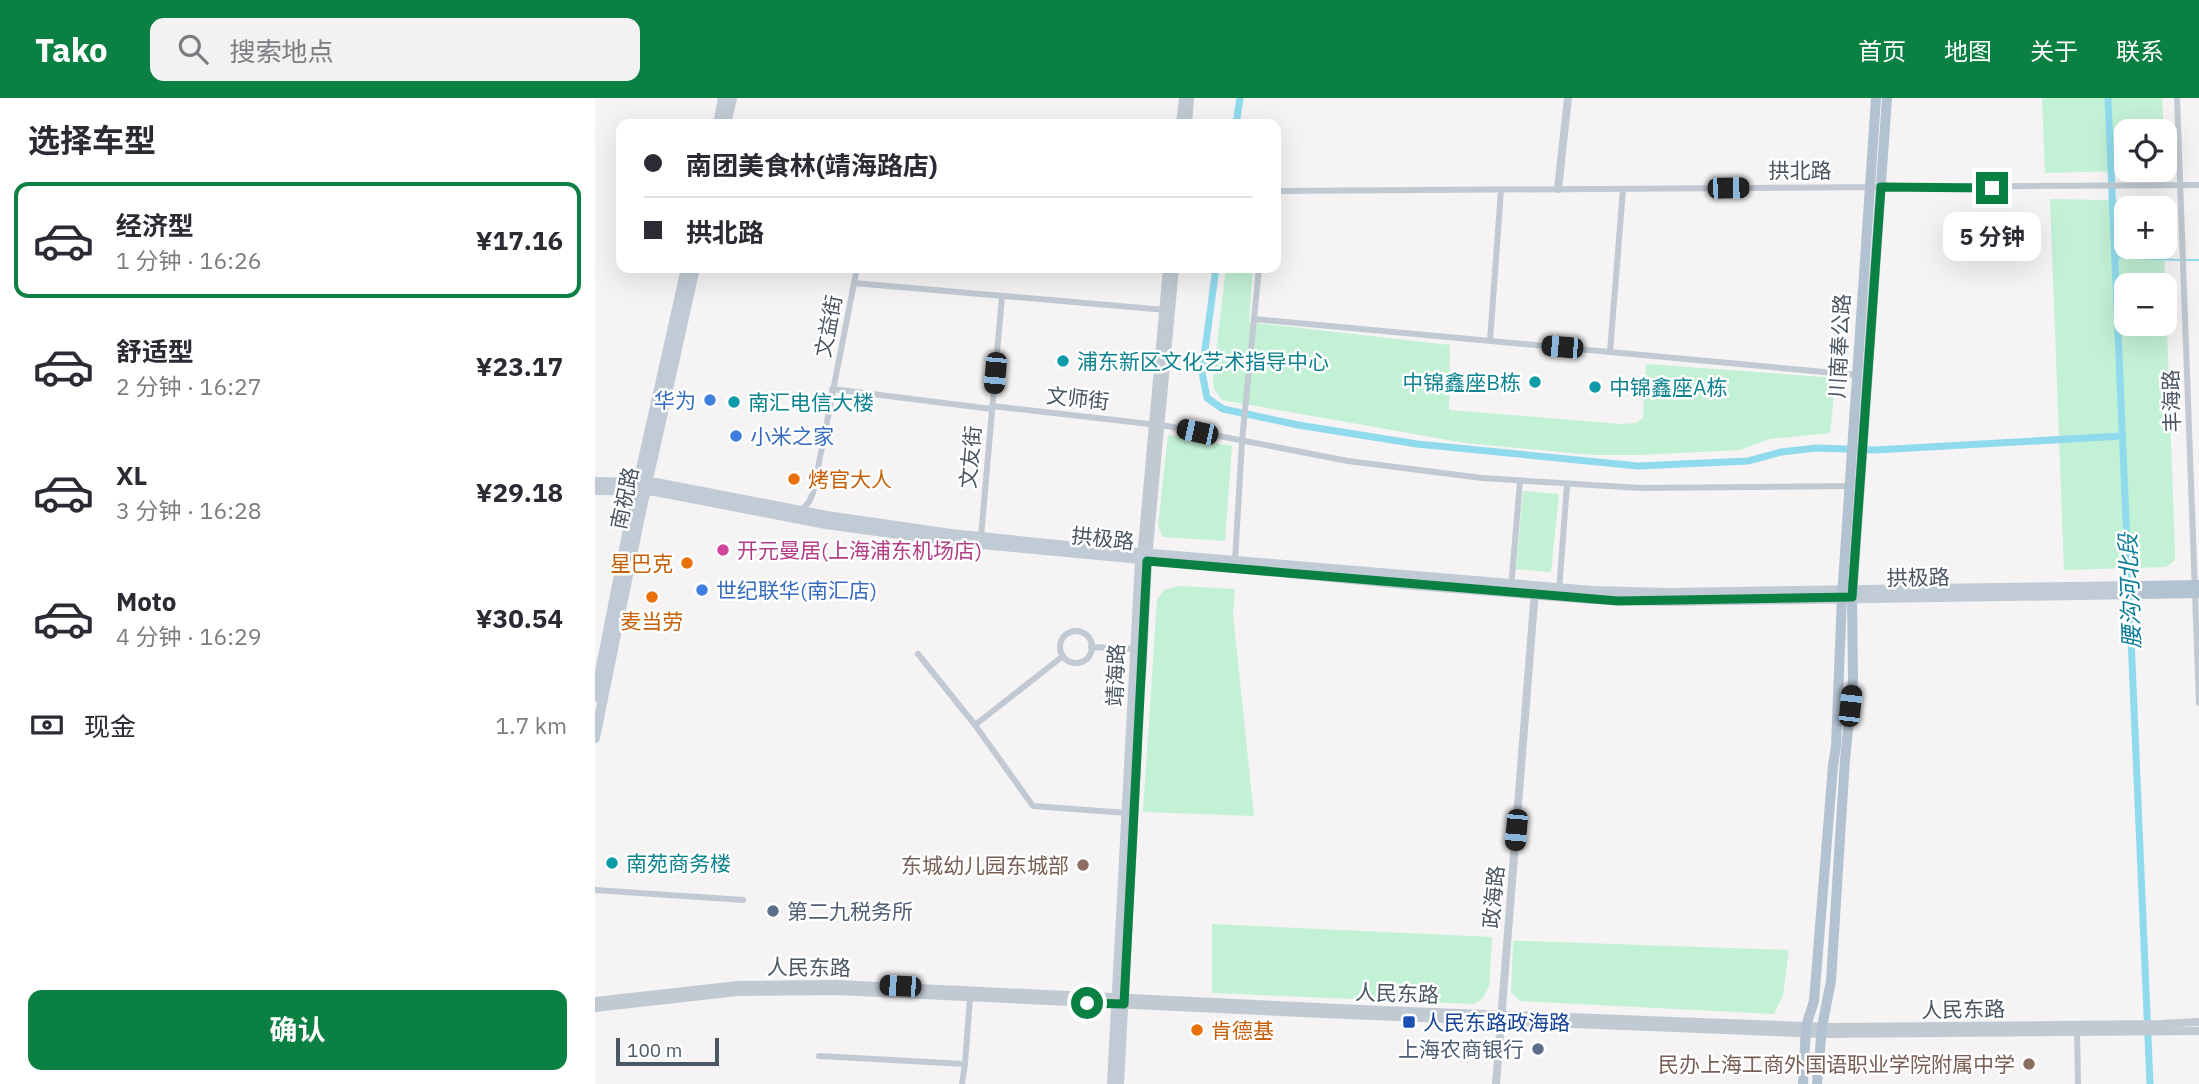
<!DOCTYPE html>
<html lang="zh">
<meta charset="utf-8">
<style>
body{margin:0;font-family:"IBM Plex Sans","Noto Sans SC",sans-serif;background:#f2f2f3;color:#2b2b33;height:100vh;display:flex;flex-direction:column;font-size:26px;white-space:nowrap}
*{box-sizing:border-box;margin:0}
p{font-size:23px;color:#7c7c81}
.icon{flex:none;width:38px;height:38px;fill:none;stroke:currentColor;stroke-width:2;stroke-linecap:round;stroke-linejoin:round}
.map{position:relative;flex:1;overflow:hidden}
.side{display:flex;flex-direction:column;background:#fff;width:595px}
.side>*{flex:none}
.banner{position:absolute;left:21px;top:21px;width:665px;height:154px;border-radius:14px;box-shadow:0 7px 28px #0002;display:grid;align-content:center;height:154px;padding:0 28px;background:#fff}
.fabs{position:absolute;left:1519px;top:21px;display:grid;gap:14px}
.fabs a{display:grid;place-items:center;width:63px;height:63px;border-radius:14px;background:#fff;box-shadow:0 7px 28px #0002;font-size:35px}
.scale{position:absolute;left:21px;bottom:18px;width:103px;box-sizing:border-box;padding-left:7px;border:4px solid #4a5661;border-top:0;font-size:19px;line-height:24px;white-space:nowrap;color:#4a5661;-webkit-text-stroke:5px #fff;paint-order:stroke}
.end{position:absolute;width:32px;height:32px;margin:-16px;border:9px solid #0b8043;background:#fff;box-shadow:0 0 0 4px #fff}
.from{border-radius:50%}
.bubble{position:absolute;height:49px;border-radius:14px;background:#fff;box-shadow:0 7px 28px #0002;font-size:23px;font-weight:700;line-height:49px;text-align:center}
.car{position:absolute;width:21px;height:42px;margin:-21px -10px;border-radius:9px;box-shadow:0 0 5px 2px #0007;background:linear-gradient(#222 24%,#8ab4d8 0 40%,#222 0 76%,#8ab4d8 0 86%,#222 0)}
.banner b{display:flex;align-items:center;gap:24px;height:66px;font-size:26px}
.banner b+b{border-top:2px solid #e1e1e2}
.banner i{width:18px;height:18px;background:#2b2b33}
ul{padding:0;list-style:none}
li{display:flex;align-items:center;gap:21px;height:116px;margin:0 14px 10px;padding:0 14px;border:4px solid transparent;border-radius:14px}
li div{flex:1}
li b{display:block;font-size:26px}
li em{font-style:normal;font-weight:700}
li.current{border-color:#0b8043}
li>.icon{width:63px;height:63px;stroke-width:1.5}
h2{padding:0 28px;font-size:32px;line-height:84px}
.pay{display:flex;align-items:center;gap:18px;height:77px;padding:0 28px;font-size:26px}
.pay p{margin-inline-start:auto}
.action{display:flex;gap:14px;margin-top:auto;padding:14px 28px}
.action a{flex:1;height:80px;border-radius:14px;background:#0b8043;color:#fff;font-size:28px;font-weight:700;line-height:80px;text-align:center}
header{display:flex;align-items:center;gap:42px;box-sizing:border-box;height:98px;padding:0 35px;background:#0b8043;color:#fff}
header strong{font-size:33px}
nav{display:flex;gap:38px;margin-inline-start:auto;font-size:24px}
.search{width:490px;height:63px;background:#f2f2f3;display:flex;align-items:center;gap:18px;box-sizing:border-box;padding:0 24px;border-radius:14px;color:#7c7c81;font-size:26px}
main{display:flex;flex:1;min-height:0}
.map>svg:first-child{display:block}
.green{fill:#c3f1d5;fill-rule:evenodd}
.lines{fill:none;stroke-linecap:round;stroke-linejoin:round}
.stream{stroke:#90daee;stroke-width:2}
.canal{stroke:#90daee;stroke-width:7}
.minor{stroke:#c1cad2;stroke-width:6}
.tertiary{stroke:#c1cad2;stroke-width:8}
.secondary{stroke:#c1cbd6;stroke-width:10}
.primary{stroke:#b3c2d1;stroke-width:10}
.route{stroke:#0b8043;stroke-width:9}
.culture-dot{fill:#0f9aa8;stroke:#fff;stroke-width:2.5}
.shop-dot{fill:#3f7fe0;stroke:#fff;stroke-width:2.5}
.food-dot{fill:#e8710a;stroke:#fff;stroke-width:2.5}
.hotel-dot{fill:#d1479c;stroke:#fff;stroke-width:2.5}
.education-dot{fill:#8d6e63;stroke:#fff;stroke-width:2.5}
.service-dot{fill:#5c6f8a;stroke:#fff;stroke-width:2.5}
.transit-dot{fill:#1a4fb4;stroke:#fff;stroke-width:2.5}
.labels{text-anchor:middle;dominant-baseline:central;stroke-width:5;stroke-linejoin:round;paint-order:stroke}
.street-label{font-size:21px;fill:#4a5661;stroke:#fff}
.culture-label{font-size:21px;fill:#0d838f;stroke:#fff;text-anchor:start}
.shop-label{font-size:21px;fill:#366cbe;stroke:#fff;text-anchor:start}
.food-label{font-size:21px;fill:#c56008;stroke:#fff;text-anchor:start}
.hotel-label{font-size:21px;fill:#b23c85;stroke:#fff;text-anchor:start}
.education-label{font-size:21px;fill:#785e54;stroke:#fff;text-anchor:end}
.service-label{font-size:21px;fill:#4e5e75;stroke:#fff;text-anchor:start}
.transit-label{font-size:21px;fill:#164399;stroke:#fff;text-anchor:start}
.water-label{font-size:23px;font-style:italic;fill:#0c7c9b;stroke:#fff}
</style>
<header>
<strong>Tako</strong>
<div class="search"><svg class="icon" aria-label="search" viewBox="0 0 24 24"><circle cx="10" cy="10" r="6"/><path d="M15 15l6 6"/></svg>搜索地点</div>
<nav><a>首页</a><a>地图</a><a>关于</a><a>联系</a></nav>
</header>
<main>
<section class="side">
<h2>选择车型</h2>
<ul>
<li class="current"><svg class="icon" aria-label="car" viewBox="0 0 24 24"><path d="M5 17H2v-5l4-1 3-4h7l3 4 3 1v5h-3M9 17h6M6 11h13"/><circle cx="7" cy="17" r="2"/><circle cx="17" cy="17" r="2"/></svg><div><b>经济型</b><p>1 分钟 · 16:26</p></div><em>¥17.16</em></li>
<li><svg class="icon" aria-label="car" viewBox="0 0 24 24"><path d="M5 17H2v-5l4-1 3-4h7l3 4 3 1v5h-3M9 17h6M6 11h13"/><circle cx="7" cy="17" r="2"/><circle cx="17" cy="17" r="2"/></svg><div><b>舒适型</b><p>2 分钟 · 16:27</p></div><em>¥23.17</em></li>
<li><svg class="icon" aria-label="car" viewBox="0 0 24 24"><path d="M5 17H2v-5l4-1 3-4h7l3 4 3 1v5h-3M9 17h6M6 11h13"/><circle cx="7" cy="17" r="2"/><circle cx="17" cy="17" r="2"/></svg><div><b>XL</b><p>3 分钟 · 16:28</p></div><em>¥29.18</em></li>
<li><svg class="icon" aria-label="car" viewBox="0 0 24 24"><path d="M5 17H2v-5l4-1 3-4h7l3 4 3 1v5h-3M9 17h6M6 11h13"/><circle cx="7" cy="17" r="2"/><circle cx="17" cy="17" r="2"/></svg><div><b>Moto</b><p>4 分钟 · 16:29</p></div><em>¥30.54</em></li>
</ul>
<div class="pay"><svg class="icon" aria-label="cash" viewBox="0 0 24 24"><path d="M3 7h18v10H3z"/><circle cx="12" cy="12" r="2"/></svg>现金<p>1.7 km</p></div>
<div class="action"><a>确认</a></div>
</section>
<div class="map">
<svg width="1604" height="986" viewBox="0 0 1604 986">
<rect width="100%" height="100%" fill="#f5f3f3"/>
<g class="green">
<path d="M1447,0h120l2,33h-38v39h31l-112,3z"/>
<path d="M1455,101l107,2 6,3v4h-37v39h38l11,306v7l-9,7 -102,3zM1570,187v39h-39v-39z"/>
<path d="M631,170h27l-4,54 201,23 -1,65 172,14 15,-1 7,-5 3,-54 190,14 -6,55 -60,6 -30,11 -102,5h-44l-129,-12 -243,-43 -8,-11 -1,-12z"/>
<path d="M573,337l64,11 -7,95 -62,-4 -5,-11z"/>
<path d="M928,393l36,3 -8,78 -35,-3z"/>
<path d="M583,488l57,3 -2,25 21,202 -111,-4 14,-212 7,-10z"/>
<path d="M617,826l280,13 -3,49 -6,12 -9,6 -262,-11z"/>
<path d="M918,843h13l263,9 -6,45 -9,19 -254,-13 -9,-9z"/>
</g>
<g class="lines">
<g class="stream">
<path d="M1519,159l65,3"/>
<path d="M1590,162h14"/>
</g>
<g class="canal">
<path d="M1513,0l42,986"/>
<path d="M641,26l4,-26"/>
<path d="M621,170l-14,104 5,26 16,11 75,16 119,19 221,22 110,-5 33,-9 35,-4 60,2 246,-14"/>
</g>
<g class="minor">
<path d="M1582,0l22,605"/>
<path d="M681,93l923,-6"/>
<path d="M259,185l312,27"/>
<path d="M659,221l603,56"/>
<path d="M895,243l11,-151"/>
<path d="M1015,254l13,-163"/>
<path d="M237,291l160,20"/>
<path d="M397,308l175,20 181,35 134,17 158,10 209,-2"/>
<path d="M205,413l9,-9 4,-9 44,-225"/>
<path d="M386,439l21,-241"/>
<path d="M640,463l7,-120 17,-173"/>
<path d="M916,490l9,-106"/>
<path d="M964,493l8,-106"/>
<circle cx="481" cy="549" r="16"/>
<path d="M496,549l47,2"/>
<path d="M323,556l57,71 58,81 94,7"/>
<path d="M380,627l88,-69"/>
<path d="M0,792l148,10"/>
<path d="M1482,932l1,54"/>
<path d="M224,958l146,8 -3,20"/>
<path d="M370,966l5,-67"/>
</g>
<g class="tertiary">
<path d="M585,26l3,-26"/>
<path d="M593,26l2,-26"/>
<path d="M963,91l10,-91"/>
<path d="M546,460l26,-290"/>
<path d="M553,460l27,-290"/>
<path d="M0,903l143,-16 99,-1 545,26 450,17 329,-3 38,-2"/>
<path d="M0,910l143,-16 99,-1 486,23 498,20 378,-3"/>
<path d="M901,986l39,-494"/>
</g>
<g class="secondary">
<path d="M123,26l5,-26"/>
<path d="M131,26l6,-26"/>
<path d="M0,384l61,1 171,33 124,18 166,17 476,40 75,2 474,-7"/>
<path d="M0,392l60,1 171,33 124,17 464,44 178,14 76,2 474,-7"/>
<path d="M546,581l6,-118"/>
<path d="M0,599l36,-183 55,-246"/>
<path d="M0,640l45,-222 55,-248"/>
<path d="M517,986l28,-523"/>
<path d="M524,986l18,-337"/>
</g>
<g class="primary">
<path d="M1547,488l57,-1"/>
<path d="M1547,496l57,-1"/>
<path d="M1208,986l3,-58 8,-25 19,-235 3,-20 6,-149 34,-499"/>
<path d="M1222,986l5,-57 9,-46 14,-222 8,-79 -1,-83 35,-499"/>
</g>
</g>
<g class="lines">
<path class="route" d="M492,905l37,1 23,-443 471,40 234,-4 29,-410 111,1"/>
</g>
<g class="culture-dot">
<circle cx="468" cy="263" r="7"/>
<circle cx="940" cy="284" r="7"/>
<circle cx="1000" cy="289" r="7"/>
<circle cx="139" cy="304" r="7"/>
<circle cx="17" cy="765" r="7"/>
</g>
<g class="shop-dot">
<circle cx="115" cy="302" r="7"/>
<circle cx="141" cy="338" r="7"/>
<circle cx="107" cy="492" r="7"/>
</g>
<g class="food-dot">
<circle cx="199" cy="381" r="7"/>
<circle cx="92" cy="465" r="7"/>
<circle cx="57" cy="499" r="7"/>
<circle cx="602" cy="932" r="7"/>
</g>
<circle class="hotel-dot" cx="128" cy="452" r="7"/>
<g class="education-dot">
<circle cx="488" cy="767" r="7"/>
<circle cx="1434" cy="966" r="7"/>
</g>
<g class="service-dot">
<circle cx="178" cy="813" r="7"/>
<circle cx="943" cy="951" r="7"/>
</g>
<rect class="transit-dot" x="807" y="917" width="14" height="14" rx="3.5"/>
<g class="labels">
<g class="street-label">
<text x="1205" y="72">拱北路</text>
<text transform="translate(233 228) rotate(-79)">文益街</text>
<text transform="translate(1244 248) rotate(-87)">川南奉公路</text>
<text transform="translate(483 300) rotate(6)">文师街</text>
<text transform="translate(1576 303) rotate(-92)">丰海路</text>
<text transform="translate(375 359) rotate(-85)">文友街</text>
<text transform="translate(29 400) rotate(-78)">南祝路</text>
<text transform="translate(508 440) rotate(6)">拱极路</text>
<text transform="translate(1323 479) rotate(-1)">拱极路</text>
<text transform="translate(520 577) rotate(-88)">靖海路</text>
<text transform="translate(898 799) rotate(-85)">政海路</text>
<text transform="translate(214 869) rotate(1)">人民东路</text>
<text transform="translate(802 895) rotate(2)">人民东路</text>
<text transform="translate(1368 911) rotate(-1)">人民东路</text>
</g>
<g class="culture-label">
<text x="482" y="263">浦东新区文化艺术指导中心</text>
<text x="926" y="284" text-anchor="end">中锦鑫座B栋</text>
<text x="1014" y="289">中锦鑫座A栋</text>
<text x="153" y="304">南汇电信大楼</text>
<text x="31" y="765">南苑商务楼</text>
</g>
<g class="shop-label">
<text x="101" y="302" text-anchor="end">华为</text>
<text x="155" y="338">小米之家</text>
<text x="121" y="492">世纪联华(南汇店)</text>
</g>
<g class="food-label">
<text x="213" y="381">烤官大人</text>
<text x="78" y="465" text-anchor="end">星巴克</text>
<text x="57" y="523" text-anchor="middle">麦当劳</text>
<text x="616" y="932">肯德基</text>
</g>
<g class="hotel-label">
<text x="142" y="452">开元曼居(上海浦东机场店)</text>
</g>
<g class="education-label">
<text x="474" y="767">东城幼儿园东城部</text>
<text x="1420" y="966">民办上海工商外国语职业学院附属中学</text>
</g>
<g class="service-label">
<text x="192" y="813">第二九税务所</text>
<text x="929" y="951" text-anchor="end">上海农商银行</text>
</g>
<g class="transit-label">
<text x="828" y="924">人民东路政海路</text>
</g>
<g class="water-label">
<text transform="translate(1534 493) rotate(-92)">腰沟河北段</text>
</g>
</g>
</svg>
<div class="fabs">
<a><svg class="icon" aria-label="locate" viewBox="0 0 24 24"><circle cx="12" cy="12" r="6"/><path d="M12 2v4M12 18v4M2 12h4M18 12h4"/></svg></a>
<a>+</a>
<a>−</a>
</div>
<div class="scale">100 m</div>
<i class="end from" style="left:492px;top:905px"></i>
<i class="end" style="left:1397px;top:90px"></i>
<div class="bubble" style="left:1348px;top:114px;width:98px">5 分钟</div>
<i class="car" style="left:1133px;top:90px;rotate:89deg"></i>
<i class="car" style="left:967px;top:249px;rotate:275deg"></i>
<i class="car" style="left:400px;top:275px;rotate:185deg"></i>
<i class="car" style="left:602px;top:334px;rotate:282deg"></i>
<i class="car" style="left:1255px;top:608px;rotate:6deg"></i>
<i class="car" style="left:921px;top:732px;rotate:185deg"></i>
<i class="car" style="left:305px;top:888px;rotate:273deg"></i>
<div class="banner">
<b><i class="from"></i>南团美食林(靖海路店)</b>
<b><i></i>拱北路</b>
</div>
</div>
</main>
